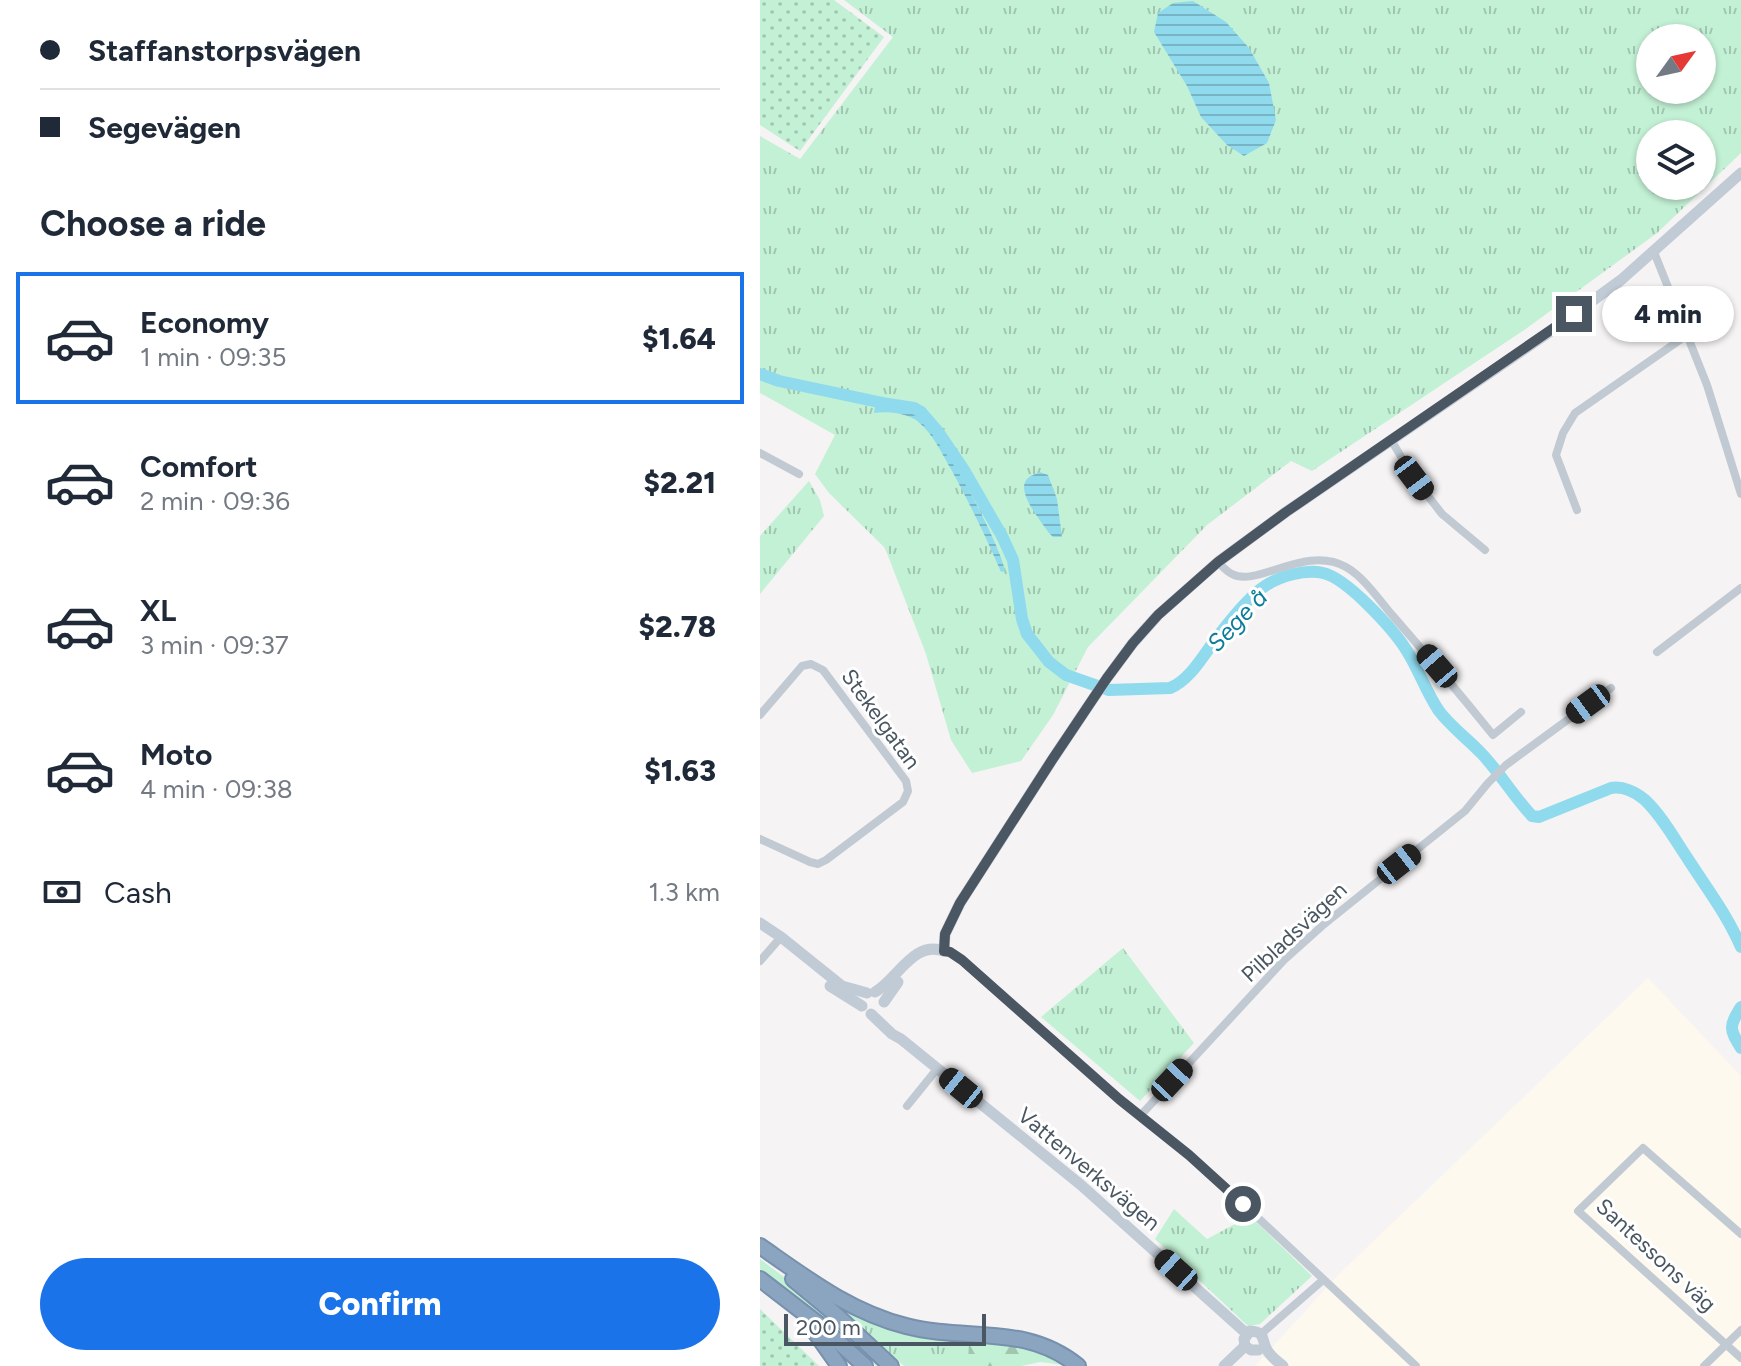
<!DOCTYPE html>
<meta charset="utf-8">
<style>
body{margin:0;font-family:Figtree,sans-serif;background:#f6f6f7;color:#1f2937;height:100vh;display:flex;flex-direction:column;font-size:30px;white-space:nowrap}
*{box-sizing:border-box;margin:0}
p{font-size:26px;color:#747a83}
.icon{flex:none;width:44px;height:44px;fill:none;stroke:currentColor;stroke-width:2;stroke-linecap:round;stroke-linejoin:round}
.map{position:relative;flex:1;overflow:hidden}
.sheet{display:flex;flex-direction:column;background:#fff;width:760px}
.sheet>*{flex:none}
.hud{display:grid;align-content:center;height:176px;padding:0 40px;background:#fff}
.needle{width:52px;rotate:57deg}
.tools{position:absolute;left:876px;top:24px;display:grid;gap:16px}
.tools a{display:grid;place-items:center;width:80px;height:80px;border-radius:50%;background:#fff;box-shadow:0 2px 6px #0004;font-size:40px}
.scale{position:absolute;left:24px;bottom:20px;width:202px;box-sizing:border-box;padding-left:8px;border:4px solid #4a5661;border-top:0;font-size:22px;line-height:28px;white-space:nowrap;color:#4a5661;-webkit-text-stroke:6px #fff;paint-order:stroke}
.end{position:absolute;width:36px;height:36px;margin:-18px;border:10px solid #4a5661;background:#fff;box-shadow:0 0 0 4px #fff}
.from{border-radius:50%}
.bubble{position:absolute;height:56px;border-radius:28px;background:#fff;box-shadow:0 2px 6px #0004;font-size:26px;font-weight:800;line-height:56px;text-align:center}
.car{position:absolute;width:24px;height:48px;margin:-24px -12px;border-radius:10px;box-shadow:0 0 6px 2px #0007;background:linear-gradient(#222 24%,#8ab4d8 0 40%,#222 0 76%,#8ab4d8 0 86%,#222 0)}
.hud b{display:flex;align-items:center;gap:28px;height:76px;font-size:30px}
.hud b+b{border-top:2px solid #e0e1e3}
.hud i{width:20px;height:20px;background:#1f2937}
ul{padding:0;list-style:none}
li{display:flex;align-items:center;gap:24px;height:132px;margin:0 16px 12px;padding:0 24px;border:4px solid transparent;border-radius:0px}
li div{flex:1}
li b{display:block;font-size:30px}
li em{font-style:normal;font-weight:800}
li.current{border-color:#1a73e8}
li>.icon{width:72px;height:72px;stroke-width:1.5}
h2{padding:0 40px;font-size:36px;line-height:96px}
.pay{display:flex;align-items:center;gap:20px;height:88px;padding:0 40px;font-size:30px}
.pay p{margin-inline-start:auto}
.action{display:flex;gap:16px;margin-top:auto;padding:16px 40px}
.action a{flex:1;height:92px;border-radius:48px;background:#1a73e8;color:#fff;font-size:32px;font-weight:800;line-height:92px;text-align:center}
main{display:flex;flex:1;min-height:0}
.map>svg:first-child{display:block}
.commercial{fill:#fdf9ef}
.grass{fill:url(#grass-tufts);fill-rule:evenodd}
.forest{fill:url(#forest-firs)}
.park{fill:url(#park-dots)}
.water{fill:url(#water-rules)}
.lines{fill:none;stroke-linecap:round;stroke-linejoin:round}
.river{stroke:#90daee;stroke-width:12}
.highway-casing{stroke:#7690ad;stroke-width:18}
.street{stroke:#c1cad2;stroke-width:8}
.secondary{stroke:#c1cbd6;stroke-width:11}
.highway{stroke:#8ba5c1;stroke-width:14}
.route{stroke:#4a5661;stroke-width:10}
.labels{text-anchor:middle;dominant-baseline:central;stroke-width:6;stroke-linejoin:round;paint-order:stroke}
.street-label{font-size:22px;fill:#4a5661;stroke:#fff}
.water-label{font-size:24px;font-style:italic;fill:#0c7c9b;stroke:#fff}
</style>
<main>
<section class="sheet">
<div class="hud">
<b><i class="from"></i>Staffanstorpsvägen</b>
<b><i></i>Segevägen</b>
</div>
<h2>Choose a ride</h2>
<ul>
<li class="current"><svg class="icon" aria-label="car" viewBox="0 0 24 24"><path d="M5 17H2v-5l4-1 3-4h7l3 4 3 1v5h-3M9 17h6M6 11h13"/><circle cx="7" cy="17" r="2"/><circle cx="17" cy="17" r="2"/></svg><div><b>Economy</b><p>1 min · 09:35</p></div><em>$1.64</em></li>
<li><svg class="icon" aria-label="car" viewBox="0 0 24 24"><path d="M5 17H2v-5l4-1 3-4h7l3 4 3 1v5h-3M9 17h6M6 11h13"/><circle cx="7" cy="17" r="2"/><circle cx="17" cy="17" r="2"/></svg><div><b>Comfort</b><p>2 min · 09:36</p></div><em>$2.21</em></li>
<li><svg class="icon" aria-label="car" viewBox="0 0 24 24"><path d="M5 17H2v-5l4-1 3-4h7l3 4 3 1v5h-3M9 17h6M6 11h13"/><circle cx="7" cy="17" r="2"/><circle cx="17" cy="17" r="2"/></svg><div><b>XL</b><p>3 min · 09:37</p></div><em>$2.78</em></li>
<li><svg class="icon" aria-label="car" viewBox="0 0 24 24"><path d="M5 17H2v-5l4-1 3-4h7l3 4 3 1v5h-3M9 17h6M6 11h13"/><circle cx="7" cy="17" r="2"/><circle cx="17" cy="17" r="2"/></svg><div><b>Moto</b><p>4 min · 09:38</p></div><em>$1.63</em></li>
</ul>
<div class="pay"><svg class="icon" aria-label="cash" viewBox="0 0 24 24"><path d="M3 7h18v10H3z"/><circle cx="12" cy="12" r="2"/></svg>Cash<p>1.3 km</p></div>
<div class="action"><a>Confirm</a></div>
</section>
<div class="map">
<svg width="981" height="1366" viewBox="0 0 981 1366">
<defs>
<pattern id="grass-tufts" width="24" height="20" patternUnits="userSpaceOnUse" patternTransform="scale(2)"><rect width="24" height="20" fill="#c3f1d5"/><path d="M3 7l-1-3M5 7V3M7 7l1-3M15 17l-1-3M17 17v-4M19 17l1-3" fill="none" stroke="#a0c6b0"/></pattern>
<pattern id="forest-firs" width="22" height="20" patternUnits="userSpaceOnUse" patternTransform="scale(2)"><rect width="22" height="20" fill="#c3f1d5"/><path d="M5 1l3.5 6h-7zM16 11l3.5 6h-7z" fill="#a0c6b0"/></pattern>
<pattern id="park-dots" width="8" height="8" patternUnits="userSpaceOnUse" patternTransform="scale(2)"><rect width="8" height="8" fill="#c3f1d5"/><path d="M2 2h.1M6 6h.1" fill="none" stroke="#a0c6b0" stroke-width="1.8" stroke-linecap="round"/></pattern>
<pattern id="water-rules" width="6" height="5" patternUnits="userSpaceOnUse" patternTransform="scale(2)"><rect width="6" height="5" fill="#90daee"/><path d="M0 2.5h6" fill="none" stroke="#78b4c4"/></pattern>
</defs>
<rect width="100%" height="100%" fill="#f5f3f3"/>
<path class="commercial" d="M888,978l93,98v290h-486l82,-90z"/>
<g class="grass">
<path d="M84,0h897v153l-84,80 -130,95 -215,143 -21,-10 -84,64 -119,122 -35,68 -32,46 -49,12 -21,-33 -25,-86 -41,-106 -56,-55 -14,-19 20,-39 -75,-42v-257l40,23 93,-122zM890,38h52v52h-52zM890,134h52v52h-52z"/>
<path d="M49,481l11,19 4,16 -64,78v-58z"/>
<path d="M363,948l71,95 -54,58 -99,-84z"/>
<path d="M414,1209l33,30 43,-23 62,60 -52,48 -12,2 -93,-87z"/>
<path d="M0,1259l44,33 82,74h-10l-44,-41 -72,-56z"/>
<path d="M65,1294l33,19 156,28 59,25 -33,-4 -19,4h-117z"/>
</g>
<path class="forest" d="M209,1343c24,0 62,2 81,14l-17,-1 -11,4 -9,6h-33l-1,-5h-11z"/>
<g class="park">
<path d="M0,0h74l50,37 -84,114 -40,-26z"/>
<path d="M0,1309l59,57h-59z"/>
</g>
<g class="water">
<path d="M433,1l33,21 23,26 20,35 7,37 -9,23 -23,13 -17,-11 -26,-28 -14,-31 -33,-54 4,-19 15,-10z"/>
<path d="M115,406c11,1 27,0 37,4 24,11 88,133 93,161l-4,1c-15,-35 -31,-68 -49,-101 -10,-17 -19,-38 -36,-51 -11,-7 -29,-9 -42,-7z"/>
<path d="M280,472l8,3 9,24 5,38h-9l-4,-4c-8,-12 -35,-43 -21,-55 3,-3 8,-4 12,-6z"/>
</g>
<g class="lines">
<g class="river">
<path d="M0,374l19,7 109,23 26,4 7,4 18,21 25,37 38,66 11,24 9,59 5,15 22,28 17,13 43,15 61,-2c19,-7 33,-32 45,-48 12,-15 34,-44 50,-54 15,-10 40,-17 58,-13 24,5 71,57 84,78 12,19 19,41 32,60 12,16 29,28 43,43 18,19 32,43 50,62l7,1 72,-29c12,-2 25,4 34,12 16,15 29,38 41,56 19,30 41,58 55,91"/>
<path d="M981,1007c-12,19 -12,22 0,41"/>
</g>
<defs>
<g id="highway">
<path d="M0,1246c46,32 90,66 146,80 61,16 119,-3 172,40"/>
<path d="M0,1279l61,47 44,40"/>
<path d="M33,1279l41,34 57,53"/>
<path d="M50,1325l29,41"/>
</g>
</defs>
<use href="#highway" class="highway-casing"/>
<g class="street">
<path d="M894,252l53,133 34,109"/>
<path d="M631,440l23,38 28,36 43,36"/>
<path d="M0,453l39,21"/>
<path d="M817,510l-21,-55 7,-22 12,-20 112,-78"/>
<path d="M458,562c4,4 8,9 14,12 25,14 73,-30 114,-7 19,11 33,33 47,49 34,39 67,78 100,119l28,-23"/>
<path d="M897,652l84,-64"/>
<path d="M0,715l42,-49 9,-2 12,6 83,111 2,10 -5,11 -77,58 -8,4 -8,-2 -50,-23"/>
<path d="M184,951l12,4 6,5 157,139 70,56 34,30 193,181"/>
<path d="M0,961l21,-24"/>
<path d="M147,1106l30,-37"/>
<path d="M380,1116l144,-156 38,-34 143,-115 23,-28 18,-18 105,-77"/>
<path d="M981,1234l-98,-86 -65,63 163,147"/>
<path d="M501,1334l62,-54"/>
<path d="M944,1366l37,-36"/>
</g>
<g class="secondary">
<path d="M0,923l21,14 61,49 25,7"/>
<path d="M184,951l1,-17 15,-31 92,-143 55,-82 26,-35 25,-28 60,-53 68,-50 265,-181 70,-51 120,-107"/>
<path d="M70,986l32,20"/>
<path d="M115,992c23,-13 38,-52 69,-41"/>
<path d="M124,1002l14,-20"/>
<path d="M111,1014l21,20 9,5 180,146 166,149"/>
<path d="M498,1350h-7l-6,-4 -1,-7 6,-8c16,1 11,8 17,19 4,7 10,11 16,16"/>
<path d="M464,1366l21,-20"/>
</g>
<use href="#highway" class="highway"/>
</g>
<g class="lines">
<path class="route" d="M483,1204l-54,-49 -70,-56 -157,-139 -12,-8 -6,-1 1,-17 15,-31 92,-143 55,-82 26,-35 25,-28 60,-53 68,-50 288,-198"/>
</g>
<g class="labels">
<g class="street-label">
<text transform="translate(121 719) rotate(54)">Stekelgatan</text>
<text transform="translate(534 932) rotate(-43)">Pilbladsvägen</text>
<text transform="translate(329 1169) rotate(40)">Vattenverksvägen</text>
<text transform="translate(896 1255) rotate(43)">Santessons väg</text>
</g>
<g class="water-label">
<text transform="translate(477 620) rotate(-47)">Sege å</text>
</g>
</g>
</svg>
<div class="tools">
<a><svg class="needle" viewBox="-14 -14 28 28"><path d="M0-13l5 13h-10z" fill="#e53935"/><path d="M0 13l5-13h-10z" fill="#747a83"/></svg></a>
<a><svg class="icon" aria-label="layers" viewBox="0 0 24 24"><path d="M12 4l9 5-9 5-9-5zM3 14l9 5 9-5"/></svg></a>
</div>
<div class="scale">200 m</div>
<i class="end from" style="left:483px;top:1204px"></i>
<i class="end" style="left:814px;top:314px"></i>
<div class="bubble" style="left:842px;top:286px;width:132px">4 min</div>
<i class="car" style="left:654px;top:478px;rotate:143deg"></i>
<i class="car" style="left:677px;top:666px;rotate:319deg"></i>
<i class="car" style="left:828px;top:704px;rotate:234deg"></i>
<i class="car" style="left:639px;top:864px;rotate:52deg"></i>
<i class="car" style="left:412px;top:1080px;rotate:43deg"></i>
<i class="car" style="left:201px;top:1088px;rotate:309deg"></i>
<i class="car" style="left:416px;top:1270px;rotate:312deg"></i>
</div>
</main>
